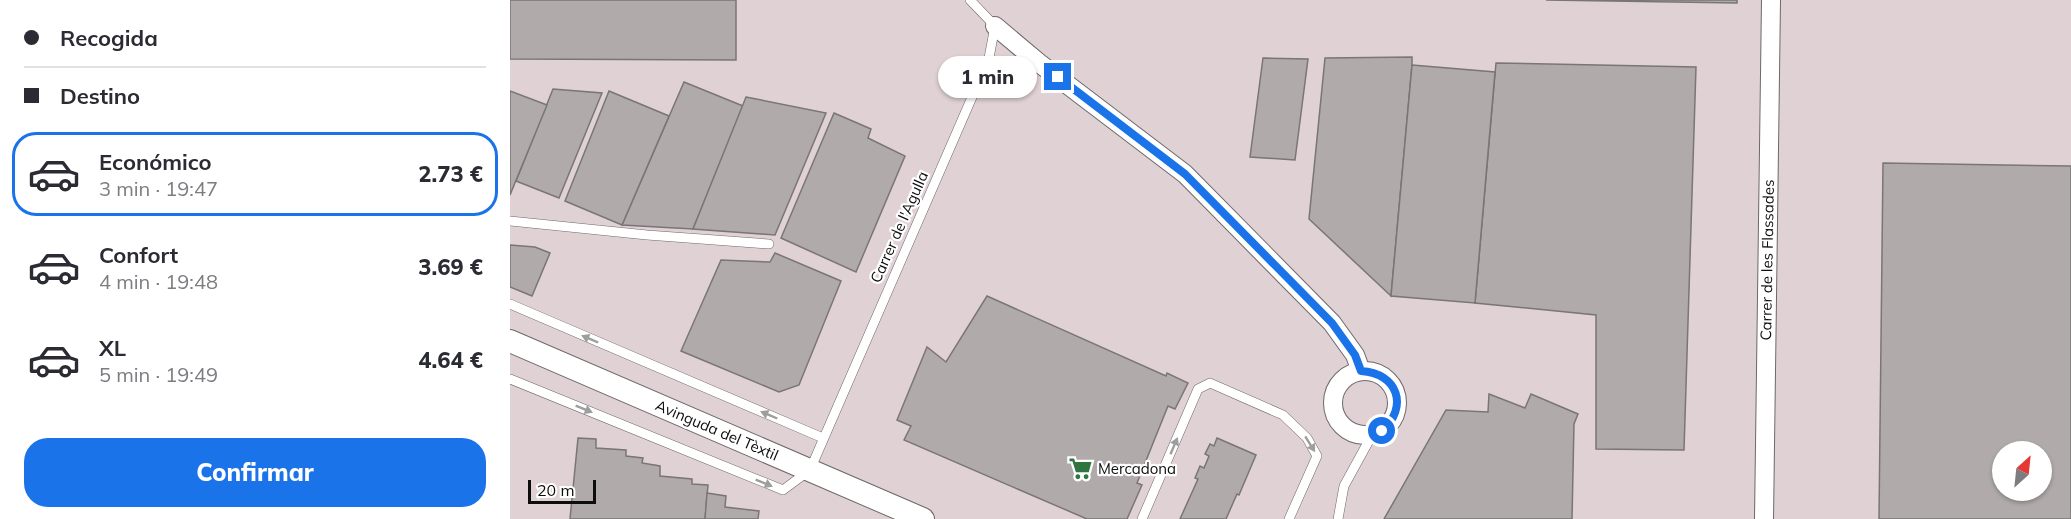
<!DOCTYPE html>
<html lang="es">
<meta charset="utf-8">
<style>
body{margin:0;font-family:Mulish,sans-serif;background:#f7f7f7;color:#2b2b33;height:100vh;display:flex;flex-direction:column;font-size:22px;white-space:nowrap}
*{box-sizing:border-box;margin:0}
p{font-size:20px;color:#7c7c81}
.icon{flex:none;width:33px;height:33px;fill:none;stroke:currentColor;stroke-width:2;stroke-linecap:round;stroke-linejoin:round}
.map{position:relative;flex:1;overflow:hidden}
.sheet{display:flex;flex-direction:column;background:#fff;width:510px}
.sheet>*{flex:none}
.top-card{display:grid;align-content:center;height:132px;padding:0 24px;background:#fff}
.needle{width:39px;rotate:27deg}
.tools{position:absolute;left:1482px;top:441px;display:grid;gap:12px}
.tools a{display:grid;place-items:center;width:60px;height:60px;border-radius:50%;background:#fff;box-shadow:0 2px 4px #0004;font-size:30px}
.scale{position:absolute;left:18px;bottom:15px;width:68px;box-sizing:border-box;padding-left:6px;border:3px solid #0e0d0d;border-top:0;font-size:16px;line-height:21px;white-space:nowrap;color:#0e0d0d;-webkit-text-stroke:4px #fff;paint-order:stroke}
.end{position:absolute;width:27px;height:27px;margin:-14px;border:8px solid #1a73e8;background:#fff;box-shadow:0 0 0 3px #fff}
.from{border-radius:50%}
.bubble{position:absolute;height:42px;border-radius:21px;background:#fff;box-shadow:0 2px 4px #0004;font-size:20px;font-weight:800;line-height:42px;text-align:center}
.top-card b{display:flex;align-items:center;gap:21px;height:57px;font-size:22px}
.top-card b+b{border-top:2px solid #e1e1e2}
.top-card i{width:15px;height:15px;background:#2b2b33}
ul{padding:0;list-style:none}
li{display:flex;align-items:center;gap:18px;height:84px;margin:0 12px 9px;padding:0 12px;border:3px solid transparent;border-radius:24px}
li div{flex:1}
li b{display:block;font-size:22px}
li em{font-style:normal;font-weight:800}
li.selected{border-color:#1a73e8}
li>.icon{width:54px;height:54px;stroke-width:1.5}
.button{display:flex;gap:12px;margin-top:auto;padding:12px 24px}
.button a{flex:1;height:69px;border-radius:24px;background:#1a73e8;color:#fff;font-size:24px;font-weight:800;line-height:69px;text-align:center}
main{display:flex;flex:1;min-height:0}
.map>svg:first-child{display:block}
.built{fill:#e0d2d4;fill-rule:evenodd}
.building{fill:#b0aaab;stroke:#7a7576;stroke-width:1.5;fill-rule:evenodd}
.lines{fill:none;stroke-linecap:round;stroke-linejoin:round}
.service-casing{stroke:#6d6869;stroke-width:10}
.minor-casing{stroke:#6d6869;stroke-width:20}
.tertiary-casing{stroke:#6d6869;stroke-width:24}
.service{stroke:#fff;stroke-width:9}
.minor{stroke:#fff;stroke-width:18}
.tertiary{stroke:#fff;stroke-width:22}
.oneway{fill:#9f9e9e}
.route{stroke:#1a73e8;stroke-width:8}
.labels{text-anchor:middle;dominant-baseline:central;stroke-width:4.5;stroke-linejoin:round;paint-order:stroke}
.street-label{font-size:15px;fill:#0e0d0d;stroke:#fff}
.poi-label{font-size:15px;fill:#0e0d0d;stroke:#fff;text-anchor:start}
</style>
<main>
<section class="sheet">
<div class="top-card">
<b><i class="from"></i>Recogida</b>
<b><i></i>Destino</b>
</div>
<ul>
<li class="selected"><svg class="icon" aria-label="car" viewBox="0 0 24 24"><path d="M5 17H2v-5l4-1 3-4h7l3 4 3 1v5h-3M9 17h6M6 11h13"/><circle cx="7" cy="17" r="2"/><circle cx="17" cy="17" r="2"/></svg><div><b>Económico</b><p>3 min · 19:47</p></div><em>2.73 €</em></li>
<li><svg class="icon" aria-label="car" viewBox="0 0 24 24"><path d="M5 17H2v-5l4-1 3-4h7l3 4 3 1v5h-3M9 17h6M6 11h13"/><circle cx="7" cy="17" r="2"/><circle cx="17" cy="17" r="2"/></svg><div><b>Confort</b><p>4 min · 19:48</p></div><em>3.69 €</em></li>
<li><svg class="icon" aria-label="car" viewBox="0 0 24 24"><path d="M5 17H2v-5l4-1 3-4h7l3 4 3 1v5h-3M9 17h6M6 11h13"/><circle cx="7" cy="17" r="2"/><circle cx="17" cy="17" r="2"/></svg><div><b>XL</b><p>5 min · 19:49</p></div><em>4.64 €</em></li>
</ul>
<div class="button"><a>Confirmar</a></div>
</section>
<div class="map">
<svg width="1561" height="519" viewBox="0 0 1561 519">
<rect width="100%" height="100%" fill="#e6e0e1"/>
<path class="built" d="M0,0h1561v519h-1561zM1492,452h40v38h-40z"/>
<g class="building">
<path d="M0,0h226v60l-226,-1z"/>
<path d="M1036,0h191v3z"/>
<path d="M902,57v8l-21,231 -82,-77 16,-161z"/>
<path d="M753,58l45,1 -13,101 -45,-3z"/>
<path d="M986,63l200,4 -12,383 -88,-1v-134l-121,-12z"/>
<path d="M902,65l83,7 -20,231 -84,-7z"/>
<path d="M174,82l59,24 -50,123 -71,-4z"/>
<path d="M43,89l49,4 -43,105 -43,-17z"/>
<path d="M0,91l37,14 -37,90z"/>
<path d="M99,91l60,25 -47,109 -57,-24z"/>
<path d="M236,97l80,16 -51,122 -82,-6z"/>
<path d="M324,113l37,16 -3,9 37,18 -49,116 -75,-34z"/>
<path d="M1373,163l188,3v353h-192zM1492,452h40v38h-40z"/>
<path d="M0,245l25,2 15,6 -18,43 -22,-9z"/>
<path d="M265,253l66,28 -42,104 -20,7 -98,-41 40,-91 49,2z"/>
<path d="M477,296l179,80 1,-3 21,10 -13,26 -7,-3 -31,77 5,2 -15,34h-40l-183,-79 7,-14 -14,-6 30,-73 19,15z"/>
<path d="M979,394l36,14 6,-14 47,20 -4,10 -2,95h-188l62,-109 42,2z"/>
<path d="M68,438l18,1v9l30,2v6l17,2 -1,5 18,3v10l32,3v5l16,1 -3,34h-135z"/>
<path d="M707,438l39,17 -17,40 -2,-1 -11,25h-46l18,-40 -3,-1 5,-12 4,2 5,-12 -4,-2 5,-10 4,2z"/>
<path d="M197,493l19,3 -1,11 34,4 -1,8h-53z"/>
</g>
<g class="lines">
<defs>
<g id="service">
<path d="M0,221l137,14 122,9"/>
<path d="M0,304l313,134"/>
<path d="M0,379l273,111 27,-20 179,-412 6,-32 -25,-26"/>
<path d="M632,519l56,-130 12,-6 73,32 24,23 10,18 -28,63"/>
<path d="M828,519l6,-33 28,-51"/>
</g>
<g id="minor">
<path d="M485,26l44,37 146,111 147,149 23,32 6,16"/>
<circle cx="855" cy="403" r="32"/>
<path d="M1254,519l7,-519"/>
</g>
<path id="tertiary" d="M0,341l413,178"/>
</defs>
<use href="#service" class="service-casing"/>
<use href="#minor" class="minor-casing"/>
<use href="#tertiary" class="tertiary-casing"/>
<use href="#service" class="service"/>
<use href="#minor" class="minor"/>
<use href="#tertiary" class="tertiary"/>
</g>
<defs><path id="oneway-solid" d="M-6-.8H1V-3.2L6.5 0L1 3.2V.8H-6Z" transform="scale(1.5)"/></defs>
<g class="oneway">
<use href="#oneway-solid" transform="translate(80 339) rotate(-157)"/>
<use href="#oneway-solid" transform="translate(74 409) rotate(22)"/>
<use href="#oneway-solid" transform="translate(259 415) rotate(-157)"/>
<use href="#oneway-solid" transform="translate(800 444) rotate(58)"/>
<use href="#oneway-solid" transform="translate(664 446) rotate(-67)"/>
<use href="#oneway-solid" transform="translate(254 483) rotate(22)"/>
</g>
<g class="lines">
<path class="route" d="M548,77l127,97 147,149 23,32 6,16c37,2 48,36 21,60"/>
</g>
<defs>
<symbol id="supermarket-bare" viewBox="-9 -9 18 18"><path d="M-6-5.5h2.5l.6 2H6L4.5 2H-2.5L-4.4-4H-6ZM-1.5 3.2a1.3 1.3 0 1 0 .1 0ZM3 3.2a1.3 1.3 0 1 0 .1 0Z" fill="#307440" stroke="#fff" stroke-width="2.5" paint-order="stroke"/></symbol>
</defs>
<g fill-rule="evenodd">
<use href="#supermarket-bare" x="554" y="452" width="33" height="33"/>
</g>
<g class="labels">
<g class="street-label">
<text transform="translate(389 227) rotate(-66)">Carrer de l'Agulla</text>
<text transform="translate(1257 260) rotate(-89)">Carrer de les Flassades</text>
<text transform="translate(207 430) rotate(23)">Avinguda del Tèxtil</text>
</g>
<g class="poi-label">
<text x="588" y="468">Mercadona</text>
</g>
</g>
</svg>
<div class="tools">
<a><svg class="needle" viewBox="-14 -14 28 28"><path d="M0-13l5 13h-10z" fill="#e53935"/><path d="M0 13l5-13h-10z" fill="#7c7c81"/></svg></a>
</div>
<div class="scale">20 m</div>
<i class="end from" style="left:872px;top:431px"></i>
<i class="end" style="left:548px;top:77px"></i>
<div class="bubble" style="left:428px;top:56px;width:99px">1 min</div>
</div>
</main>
